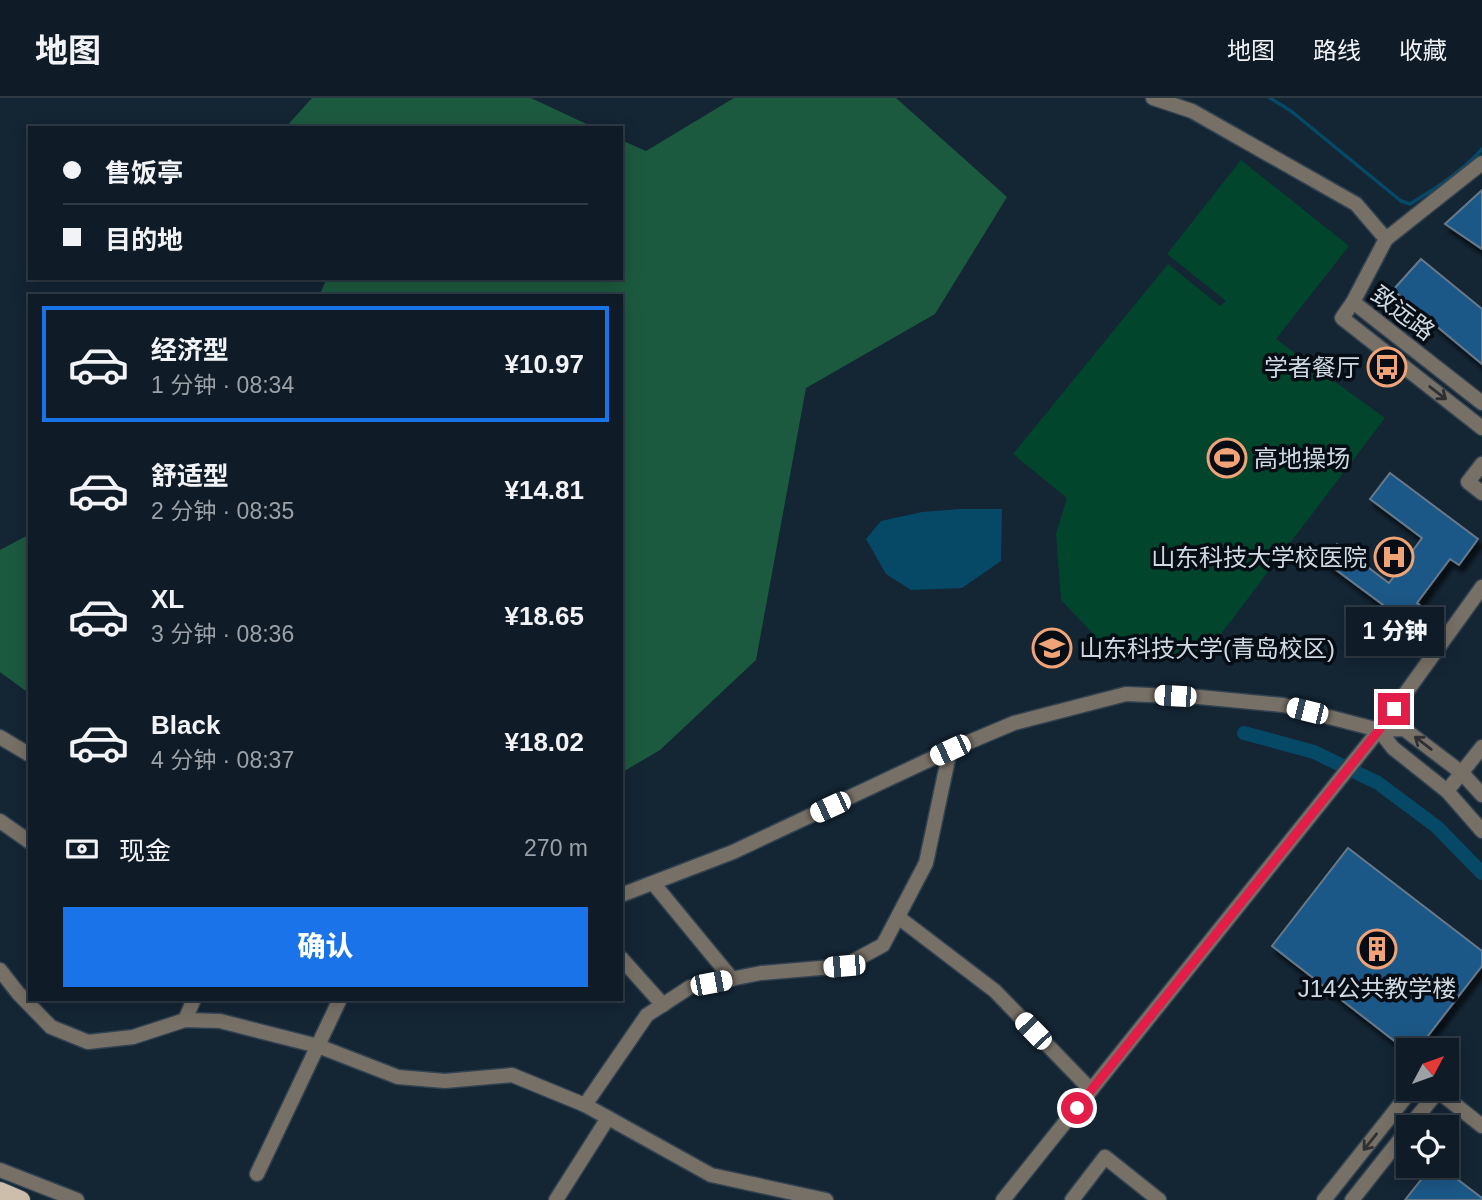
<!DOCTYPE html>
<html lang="zh">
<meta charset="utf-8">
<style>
body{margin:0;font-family:Arial,"Noto Sans SC",sans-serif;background:#18252f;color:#f1f3f6;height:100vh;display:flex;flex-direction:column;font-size:26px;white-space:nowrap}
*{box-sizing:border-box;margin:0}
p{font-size:23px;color:#9ba1a7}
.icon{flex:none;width:38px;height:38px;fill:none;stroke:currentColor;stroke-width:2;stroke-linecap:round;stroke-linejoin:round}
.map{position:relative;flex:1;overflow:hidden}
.panel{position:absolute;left:28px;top:196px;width:595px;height:707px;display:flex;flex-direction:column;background:#0f1c27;border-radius:0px;box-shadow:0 4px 18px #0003,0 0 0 2px #2f3a44}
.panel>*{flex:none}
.banner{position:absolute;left:28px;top:28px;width:595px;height:154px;border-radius:0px;box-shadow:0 4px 18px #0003,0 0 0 2px #2f3a44;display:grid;align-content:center;height:154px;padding:0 35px;background:#0f1c27}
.needle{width:46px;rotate:49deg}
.fabs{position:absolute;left:1396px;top:940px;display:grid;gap:14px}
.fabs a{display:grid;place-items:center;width:63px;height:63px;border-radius:0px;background:#0f1c27;box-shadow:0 4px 18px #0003,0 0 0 2px #2f3a44;font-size:35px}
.end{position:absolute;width:32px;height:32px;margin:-16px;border:9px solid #e11d48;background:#fff;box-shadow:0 0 0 4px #fff}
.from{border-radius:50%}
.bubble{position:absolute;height:49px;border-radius:0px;background:#0f1c27;box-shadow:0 4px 18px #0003,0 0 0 2px #2f3a44;font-size:23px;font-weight:800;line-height:49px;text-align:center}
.car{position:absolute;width:21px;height:42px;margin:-21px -10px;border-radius:9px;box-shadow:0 0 5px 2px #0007;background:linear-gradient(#fff 24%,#345 0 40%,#fff 0 76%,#345 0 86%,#fff 0)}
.banner b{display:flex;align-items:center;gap:24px;height:66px;font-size:26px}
.banner b+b{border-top:2px solid #2f3a44}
.banner i{width:18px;height:18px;background:#f1f3f6}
ul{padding:12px 0 0;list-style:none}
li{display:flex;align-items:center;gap:21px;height:116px;margin:0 14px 10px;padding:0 21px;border:4px solid transparent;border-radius:0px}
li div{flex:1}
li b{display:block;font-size:26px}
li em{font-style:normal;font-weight:800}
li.current{border-color:#1a73e8}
li>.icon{width:63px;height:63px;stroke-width:1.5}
.pay{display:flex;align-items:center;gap:18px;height:77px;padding:0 35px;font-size:26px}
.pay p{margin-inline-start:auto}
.cta{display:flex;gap:14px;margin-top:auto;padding:14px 35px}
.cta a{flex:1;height:80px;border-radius:0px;background:#1a73e8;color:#fff;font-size:28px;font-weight:800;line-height:80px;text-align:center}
header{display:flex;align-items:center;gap:42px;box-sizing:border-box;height:98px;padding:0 35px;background:#0f1c27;border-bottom:2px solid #2f3a44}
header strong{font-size:33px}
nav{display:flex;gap:38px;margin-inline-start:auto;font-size:24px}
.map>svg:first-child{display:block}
.green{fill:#01462c}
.forest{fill:#1c5a3f}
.water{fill:#054967}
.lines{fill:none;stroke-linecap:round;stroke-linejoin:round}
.stream{stroke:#054967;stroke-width:3.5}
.canal{stroke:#054967;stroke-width:14}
.building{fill:#1d5887;stroke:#66798b;stroke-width:2;filter:url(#shadow)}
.minor-casing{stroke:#324250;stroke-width:17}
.major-casing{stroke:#324250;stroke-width:20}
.minor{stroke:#777067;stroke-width:14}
.major{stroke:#cdbdab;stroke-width:18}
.oneway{stroke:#2e3031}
.route{stroke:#e11d48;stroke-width:9}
.labels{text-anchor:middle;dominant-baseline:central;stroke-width:7;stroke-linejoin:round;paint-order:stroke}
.street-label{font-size:24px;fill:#ced9e3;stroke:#070d14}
.poi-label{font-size:24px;fill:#ced9e3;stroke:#070d14;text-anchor:end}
</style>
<header>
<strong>地图</strong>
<nav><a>地图</a><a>路线</a><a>收藏</a></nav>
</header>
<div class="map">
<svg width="1482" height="1102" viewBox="0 0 1482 1102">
<defs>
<filter id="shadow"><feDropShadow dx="4" dy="7" stdDeviation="2" flood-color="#0009"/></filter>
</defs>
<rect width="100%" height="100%" fill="#142534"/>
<path class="green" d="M1241,62l108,86 -73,93 109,79 -177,233 -49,6 -60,-17 -38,-40 -5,-66 11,-36 -54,-44 155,-190 52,42 6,-5 -59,-47z"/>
<g class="forest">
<path d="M312,0h219l64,30h-310z"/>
<path d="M734,0h162l111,99 -72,117 -129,74 -50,272 -96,90 -39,23v-477h-302l8,-18h294v-138l25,11z"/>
<path d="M30,436v160l-30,-22v-122z"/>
</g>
<path class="water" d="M960,411h42l-1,52 -39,27 -51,2 -25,-16 -20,-35 15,-18 41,-9z"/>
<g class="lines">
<path class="stream" d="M1270,0l21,13 110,90 9,3c26,-16 52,-32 72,-55"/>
<path class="canal" d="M1244,635l70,19 64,31 59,44 45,46"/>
</g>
<g class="building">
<path d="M1482,92v59l-37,-25z"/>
<path d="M1421,161l61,50v55l-89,-74z"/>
<path d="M1390,375l88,66 -19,26 -9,-6 -33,44 9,7 -13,17 -89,-66 13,-17 52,39 33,-45 -52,-39z"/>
<path d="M1348,750l134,103v15l-65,84h-11l-134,-104z"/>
<path d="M1432,1068h8l42,32v2h-77z"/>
</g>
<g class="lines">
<defs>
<g id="minor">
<path d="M1153,0l39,13 164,93 30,35 -33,63 -11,16 140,110"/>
<path d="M1386,141l96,-76"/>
<path d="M1353,204l129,101"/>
<path d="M1482,366l-14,18 14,11"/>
<path d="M1379,632l14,18 54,43 35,40"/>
<path d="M0,639l30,18"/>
<path d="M1447,693l35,-44"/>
<path d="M0,723l30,21"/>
<path d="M653,785l79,96"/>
<path d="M621,797l112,-43 217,-102 64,-27 112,-29 73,3 84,8 96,25 25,-1 58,44 20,22"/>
<path d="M898,819l97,74 96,99"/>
<path d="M621,860l42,47"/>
<path d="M0,872l18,23 33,34 37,15 45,-5 52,-17 35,1 98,25 80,31 47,4 67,-6 73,30 126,70 115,25"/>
<path d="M185,922l9,-21"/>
<path d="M1434,990l48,38"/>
<path d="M585,1007l62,-90 43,-28 71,-14 83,-7 39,-21 43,-82 24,-113"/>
<path d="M1409,1029l29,-36"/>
<path d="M0,1072l77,30"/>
<path d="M257,1076l83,-175"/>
<path d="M556,1102l52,-82"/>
<path d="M1003,1102l376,-470 103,-143"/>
<path d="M1072,1102l33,-43 54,43"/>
<path d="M1324,1102l89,-112"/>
<path d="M1352,1102l57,-72"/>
</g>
<path id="major" d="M0,1093l21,9"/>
</defs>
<use href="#minor" class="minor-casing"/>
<use href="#major" class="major-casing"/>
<use href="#minor" class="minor"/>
<use href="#major" class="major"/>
</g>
<defs><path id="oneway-shaft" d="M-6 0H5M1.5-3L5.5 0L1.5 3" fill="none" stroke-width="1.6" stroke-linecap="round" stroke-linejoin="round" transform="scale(1.75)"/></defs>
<g class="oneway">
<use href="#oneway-shaft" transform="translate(1438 295) rotate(38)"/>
<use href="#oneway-shaft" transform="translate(1423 645) rotate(-143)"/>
<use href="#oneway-shaft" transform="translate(1370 1044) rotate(129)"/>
</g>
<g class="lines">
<path class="route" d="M1077,1010l302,-378 15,-21"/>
</g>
<defs>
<symbol id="bus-ring" viewBox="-11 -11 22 22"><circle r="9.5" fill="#070d14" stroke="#efa377" stroke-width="1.5"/><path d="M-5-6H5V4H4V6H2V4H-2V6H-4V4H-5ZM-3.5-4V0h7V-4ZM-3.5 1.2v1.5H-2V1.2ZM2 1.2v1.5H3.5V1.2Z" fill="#efa377"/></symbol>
<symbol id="stadium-ring" viewBox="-11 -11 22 22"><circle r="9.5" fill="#070d14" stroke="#efa377" stroke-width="1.5"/><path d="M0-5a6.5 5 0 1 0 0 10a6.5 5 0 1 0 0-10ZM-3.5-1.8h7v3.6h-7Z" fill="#efa377"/></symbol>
<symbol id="hospital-ring" viewBox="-11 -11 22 22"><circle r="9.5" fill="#070d14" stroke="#efa377" stroke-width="1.5"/><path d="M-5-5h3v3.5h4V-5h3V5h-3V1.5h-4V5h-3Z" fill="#efa377"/></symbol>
<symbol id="university-ring" viewBox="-11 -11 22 22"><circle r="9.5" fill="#070d14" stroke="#efa377" stroke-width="1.5"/><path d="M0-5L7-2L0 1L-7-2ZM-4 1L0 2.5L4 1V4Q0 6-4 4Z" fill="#efa377"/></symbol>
<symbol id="building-ring" viewBox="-11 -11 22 22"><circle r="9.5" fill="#070d14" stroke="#efa377" stroke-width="1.5"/><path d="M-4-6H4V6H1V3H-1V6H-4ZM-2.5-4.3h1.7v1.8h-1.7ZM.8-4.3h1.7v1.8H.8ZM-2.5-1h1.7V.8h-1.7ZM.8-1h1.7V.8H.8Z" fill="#efa377"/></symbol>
</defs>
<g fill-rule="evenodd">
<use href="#bus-ring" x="1365" y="247" width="44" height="44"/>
<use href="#stadium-ring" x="1205" y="338" width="44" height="44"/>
<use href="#hospital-ring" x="1372" y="437" width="44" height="44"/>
<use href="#university-ring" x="1030" y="528" width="44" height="44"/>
<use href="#building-ring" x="1355" y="829" width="44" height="44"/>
</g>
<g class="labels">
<g class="street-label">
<text transform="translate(1403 215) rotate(37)">致远路</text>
</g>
<g class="poi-label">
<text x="1360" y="269">学者餐厅</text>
<text x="1254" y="360" text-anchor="start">高地操场</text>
<text x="1367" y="459">山东科技大学校医院</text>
<text x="1079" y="550" text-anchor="start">山东科技大学(青岛校区)</text>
<text x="1377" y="890" text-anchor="middle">J14公共教学楼</text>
</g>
</g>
</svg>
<div class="fabs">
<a><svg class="needle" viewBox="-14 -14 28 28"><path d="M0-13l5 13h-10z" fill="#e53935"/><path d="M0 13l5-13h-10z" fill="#9ba1a7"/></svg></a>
<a><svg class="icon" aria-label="locate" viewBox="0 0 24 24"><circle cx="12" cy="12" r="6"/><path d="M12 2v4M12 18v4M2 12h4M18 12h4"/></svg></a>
</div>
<i class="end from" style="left:1077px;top:1010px"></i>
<i class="end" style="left:1394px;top:611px"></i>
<div class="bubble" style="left:1346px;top:509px;width:98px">1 分钟</div>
<i class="car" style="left:1175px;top:598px;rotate:273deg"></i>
<i class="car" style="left:1307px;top:613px;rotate:284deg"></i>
<i class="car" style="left:950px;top:652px;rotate:245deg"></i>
<i class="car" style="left:830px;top:709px;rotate:245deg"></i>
<i class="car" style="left:844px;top:868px;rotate:265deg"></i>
<i class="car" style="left:711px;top:885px;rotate:79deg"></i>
<i class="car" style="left:1033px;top:933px;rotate:316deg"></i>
<div class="banner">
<b><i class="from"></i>售饭亭</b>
<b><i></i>目的地</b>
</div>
<section class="panel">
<ul>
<li class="current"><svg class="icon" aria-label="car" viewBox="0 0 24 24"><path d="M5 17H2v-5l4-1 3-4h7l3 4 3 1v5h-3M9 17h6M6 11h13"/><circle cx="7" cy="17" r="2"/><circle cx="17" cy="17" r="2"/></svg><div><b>经济型</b><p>1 分钟 · 08:34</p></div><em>¥10.97</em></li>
<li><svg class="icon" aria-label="car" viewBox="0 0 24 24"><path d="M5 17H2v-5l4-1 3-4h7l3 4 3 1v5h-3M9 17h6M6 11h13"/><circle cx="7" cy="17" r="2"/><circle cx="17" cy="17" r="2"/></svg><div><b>舒适型</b><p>2 分钟 · 08:35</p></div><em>¥14.81</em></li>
<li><svg class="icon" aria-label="car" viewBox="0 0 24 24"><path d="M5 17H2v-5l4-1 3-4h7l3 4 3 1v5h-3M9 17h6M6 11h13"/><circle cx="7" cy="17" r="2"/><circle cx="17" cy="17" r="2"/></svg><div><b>XL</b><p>3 分钟 · 08:36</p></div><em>¥18.65</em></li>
<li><svg class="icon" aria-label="car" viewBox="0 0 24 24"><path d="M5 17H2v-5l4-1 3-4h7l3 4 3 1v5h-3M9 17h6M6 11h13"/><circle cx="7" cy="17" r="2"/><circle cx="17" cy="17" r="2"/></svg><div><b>Black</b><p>4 分钟 · 08:37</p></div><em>¥18.02</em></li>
</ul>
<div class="pay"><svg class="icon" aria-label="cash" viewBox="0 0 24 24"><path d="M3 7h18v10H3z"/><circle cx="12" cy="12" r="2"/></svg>现金<p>270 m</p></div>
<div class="cta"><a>确认</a></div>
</section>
</div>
